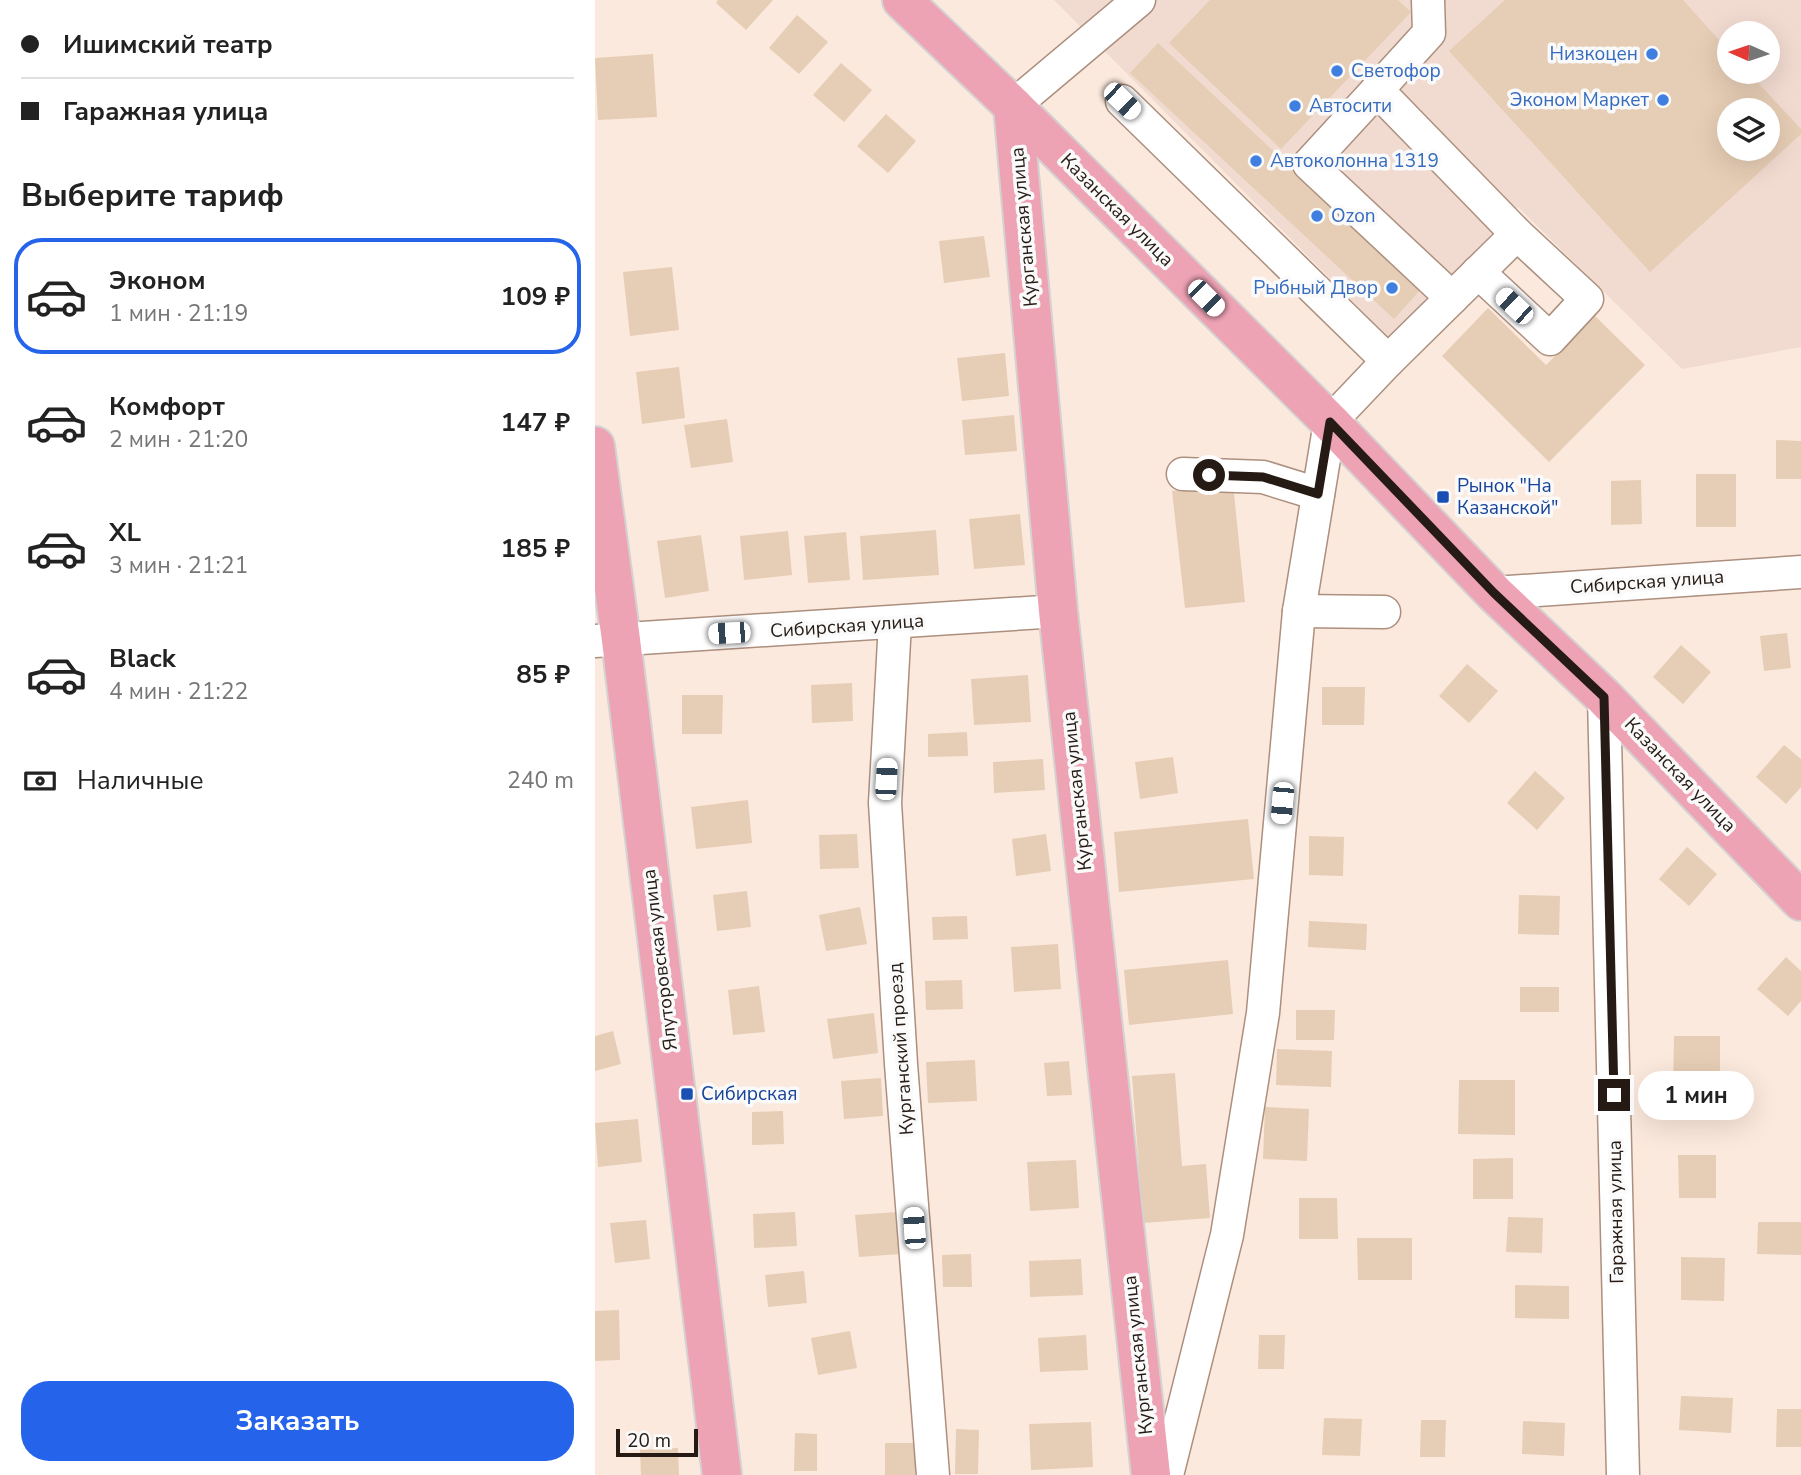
<!DOCTYPE html>
<html lang="ru">
<meta charset="utf-8">
<style>
body{margin:0;font-family:"Nunito Sans",sans-serif;background:#f6f6f6;color:#222;height:100vh;display:flex;flex-direction:column;font-size:26px;white-space:nowrap}
*{box-sizing:border-box;margin:0}
p{font-size:23px;color:#767676}
.icon{flex:none;width:38px;height:38px;fill:none;stroke:currentColor;stroke-width:2;stroke-linecap:round;stroke-linejoin:round}
.map{position:relative;flex:1;overflow:hidden}
.details{display:flex;flex-direction:column;background:#fff;width:595px}
.details>*{flex:none}
.guide{display:grid;align-content:center;height:154px;padding:0 21px;background:#fff}
.needle{width:46px;rotate:273deg}
.tools{position:absolute;left:1122px;top:21px;display:grid;gap:14px}
.tools a{display:grid;place-items:center;width:63px;height:63px;border-radius:50%;background:#fff;box-shadow:0 7px 28px #0002;font-size:35px}
.scale{position:absolute;left:21px;bottom:18px;width:82px;box-sizing:border-box;padding-left:7px;border:4px solid #261b14;border-top:0;font-size:19px;line-height:24px;white-space:nowrap;color:#261b14;-webkit-text-stroke:5px #fafafa;paint-order:stroke}
.end{position:absolute;width:32px;height:32px;margin:-16px;border:9px solid #261b14;background:#fff;box-shadow:0 0 0 4px #fff}
.from{border-radius:50%}
.bubble{position:absolute;height:49px;border-radius:24px;background:#fff;box-shadow:0 7px 28px #0002;font-size:23px;font-weight:700;line-height:49px;text-align:center}
.car{position:absolute;width:21px;height:42px;margin:-21px -10px;border-radius:9px;box-shadow:0 0 5px 2px #0007;background:linear-gradient(#fff 24%,#345 0 40%,#fff 0 76%,#345 0 86%,#fff 0)}
.guide b{display:flex;align-items:center;gap:24px;height:66px;font-size:26px}
.guide b+b{border-top:2px solid #e0e0e0}
.guide i{width:18px;height:18px;background:#222}
ul{padding:0;list-style:none}
li{display:flex;align-items:center;gap:21px;height:116px;margin:0 14px 10px;padding:0 7px;border:4px solid transparent;border-radius:28px}
li div{flex:1}
li b{display:block;font-size:26px}
li em{font-style:normal;font-weight:700}
li.current{border-color:#2563eb}
li>.icon{width:63px;height:63px;stroke-width:1.5}
h2{padding:0 21px;font-size:32px;line-height:84px}
.pay{display:flex;align-items:center;gap:18px;height:77px;padding:0 21px;font-size:26px}
.pay p{margin-inline-start:auto}
.button{display:flex;gap:14px;margin-top:auto;padding:14px 21px}
.button a{flex:1;height:80px;border-radius:28px;background:#2563eb;color:#fff;font-size:28px;font-weight:700;line-height:80px;text-align:center}
main{display:flex;flex:1;min-height:0}
.map>svg:first-child{display:block}
.industrial{fill:#f1dacf;fill-rule:evenodd}
.building{fill:#e6cdb5;fill-rule:evenodd}
.lines{fill:none;stroke-linecap:round;stroke-linejoin:round}
.minor-casing{stroke:#ac8f7e;stroke-width:35}
.major-casing{stroke:#d4d1d0;stroke-width:42}
.minor{stroke:#fff;stroke-width:32}
.major{stroke:#eea3b5;stroke-width:38}
.route{stroke:#261b14;stroke-width:9}
.shop-dot{fill:#3f7fe0;stroke:#fafafa;stroke-width:2.5}
.transit-dot{fill:#1a4fb4;stroke:#fafafa;stroke-width:2.5}
.labels{text-anchor:middle;dominant-baseline:central;stroke-width:7;stroke-linejoin:round;paint-order:stroke}
.shop-label{font-size:19px;fill:#366cbe;stroke:#fafafa;text-anchor:start}
.street-label{font-size:19px;fill:#261b14;stroke:#fafafa}
.transit-label{font-size:19px;fill:#164399;stroke:#fafafa;text-anchor:start}
</style>
<main>
<section class="details">
<div class="guide">
<b><i class="from"></i>Ишимский театр</b>
<b><i></i>Гаражная улица</b>
</div>
<h2>Выберите тариф</h2>
<ul>
<li class="current"><svg class="icon" aria-label="car" viewBox="0 0 24 24"><path d="M5 17H2v-5l4-1 3-4h7l3 4 3 1v5h-3M9 17h6M6 11h13"/><circle cx="7" cy="17" r="2"/><circle cx="17" cy="17" r="2"/></svg><div><b>Эконом</b><p>1 мин · 21:19</p></div><em>109 ₽</em></li>
<li><svg class="icon" aria-label="car" viewBox="0 0 24 24"><path d="M5 17H2v-5l4-1 3-4h7l3 4 3 1v5h-3M9 17h6M6 11h13"/><circle cx="7" cy="17" r="2"/><circle cx="17" cy="17" r="2"/></svg><div><b>Комфорт</b><p>2 мин · 21:20</p></div><em>147 ₽</em></li>
<li><svg class="icon" aria-label="car" viewBox="0 0 24 24"><path d="M5 17H2v-5l4-1 3-4h7l3 4 3 1v5h-3M9 17h6M6 11h13"/><circle cx="7" cy="17" r="2"/><circle cx="17" cy="17" r="2"/></svg><div><b>XL</b><p>3 мин · 21:21</p></div><em>185 ₽</em></li>
<li><svg class="icon" aria-label="car" viewBox="0 0 24 24"><path d="M5 17H2v-5l4-1 3-4h7l3 4 3 1v5h-3M9 17h6M6 11h13"/><circle cx="7" cy="17" r="2"/><circle cx="17" cy="17" r="2"/></svg><div><b>Black</b><p>4 мин · 21:22</p></div><em>85 ₽</em></li>
</ul>
<div class="pay"><svg class="icon" aria-label="cash" viewBox="0 0 24 24"><path d="M3 7h18v10H3z"/><circle cx="12" cy="12" r="2"/></svg>Наличные<p>240 m</p></div>
<div class="button"><a>Заказать</a></div>
</section>
<div class="map">
<svg width="1206" height="1475" viewBox="0 0 1206 1475">
<rect width="100%" height="100%" fill="#fce9dd"/>
<path class="industrial" d="M459,0h747v347l-119,22 -164,-162 -129,131zM1134,33h38v39h-38zM1134,110h38v39h-38z"/>
<g class="building">
<path d="M123,0h55l-27,30 -30,-27z"/>
<path d="M615,0h188l13,12 -130,137 -112,-106z"/>
<path d="M910,0h178l46,51v21h19l53,57v5l-151,138 -201,-221zM1134,110h38v39h-38z"/>
<path d="M202,15l31,27 -29,32 -30,-26z"/>
<path d="M563,43l263,246 -27,30 -264,-246z"/>
<path d="M58,54l4,63 -59,3 -3,-62z"/>
<path d="M246,63l31,27 -28,32 -31,-27z"/>
<path d="M291,114l30,27 -28,32 -31,-27z"/>
<path d="M389,236l6,41 -46,6 -5,-42z"/>
<path d="M77,267l7,63 -49,6 -7,-64z"/>
<path d="M893,308l58,57 49,-49 50,49 -96,97 -107,-106z"/>
<path d="M410,353l4,43 -47,5 -5,-43z"/>
<path d="M84,367l6,51 -43,6 -6,-52z"/>
<path d="M419,415l3,36 -52,4 -3,-35z"/>
<path d="M132,419l6,43 -42,6 -7,-43z"/>
<path d="M1181,440l25,1v38h-25z"/>
<rect x="1101" y="474" width="40" height="53"/>
<path d="M1046,480l1,44 -31,1v-44z"/>
<path d="M638,484l12,118 -60,6 -13,-117z"/>
<path d="M425,514l5,51 -51,4 -5,-50z"/>
<path d="M341,530l3,45 -76,5 -3,-44z"/>
<path d="M193,531l4,44 -48,5 -4,-44z"/>
<path d="M251,532l4,48 -42,3 -4,-47z"/>
<path d="M106,535l8,56 -44,7 -8,-57z"/>
<path d="M1192,633l4,35 -27,3 -4,-35z"/>
<path d="M1086,645l30,27 -28,32 -30,-27z"/>
<path d="M872,664l31,27 -29,32 -30,-27z"/>
<path d="M433,675l3,47 -57,3 -3,-46z"/>
<path d="M257,683l1,38 -41,2 -1,-38z"/>
<path d="M727,687h43l-1,38h-42z"/>
<path d="M87,695h41l-1,39h-40z"/>
<path d="M372,732l1,24 -40,1v-23z"/>
<path d="M1189,745l17,14v28l-15,17 -30,-27z"/>
<path d="M578,757l5,36 -38,6 -5,-37z"/>
<path d="M448,759l2,31 -51,3 -1,-31z"/>
<path d="M940,771l30,27 -28,32 -30,-27z"/>
<path d="M153,800l4,43 -56,6 -5,-42z"/>
<path d="M653,819l6,60 -135,13 -5,-60z"/>
<path d="M262,834l2,34 -39,1 -1,-34z"/>
<path d="M451,834l5,37 -35,5 -4,-37z"/>
<path d="M714,836l35,1 -1,39 -34,-1z"/>
<path d="M1092,847l30,27 -28,32 -30,-27z"/>
<path d="M152,891l4,36 -34,4 -4,-36z"/>
<path d="M924,895l41,1 -1,39 -41,-1z"/>
<path d="M265,907l7,37 -41,7 -7,-36z"/>
<path d="M372,916l1,23 -35,1 -1,-23z"/>
<path d="M714,921l58,3 -1,26 -58,-3z"/>
<path d="M463,944l3,45 -47,3 -3,-45z"/>
<path d="M1191,957l15,14v30l-13,15 -31,-27z"/>
<path d="M633,960l5,54 -104,11 -5,-55z"/>
<path d="M367,980l1,29 -37,1 -1,-29z"/>
<path d="M164,986l6,46 -32,3 -5,-45z"/>
<rect x="925" y="987" width="39" height="25"/>
<path d="M701,1010h39l-1,30h-38z"/>
<path d="M279,1013l4,40 -45,6 -6,-40z"/>
<path d="M18,1031l8,33 -26,7v-35z"/>
<path d="M1079,1036h46v50h-47z"/>
<path d="M682,1049l55,2 -1,36 -55,-2z"/>
<path d="M380,1060l2,41 -49,2 -2,-41z"/>
<path d="M474,1061l3,34 -25,1 -3,-33z"/>
<path d="M580,1073l7,93 24,-2 4,54 -67,5 -11,-147z"/>
<path d="M286,1078l2,38 -39,3 -3,-38z"/>
<path d="M864,1080h56v55l-57,-1z"/>
<path d="M670,1107l44,2 -2,52 -44,-2z"/>
<path d="M188,1111l1,33 -32,1v-33z"/>
<path d="M43,1119l4,43 -44,5 -3,-44z"/>
<path d="M1083,1155h38v43h-37z"/>
<path d="M918,1158v41h-40v-40z"/>
<path d="M481,1160l3,48 -49,3 -3,-49z"/>
<path d="M704,1198h38l1,41h-39z"/>
<path d="M200,1212l2,34 -43,2 -1,-34z"/>
<path d="M302,1212l3,42 -41,3 -4,-42z"/>
<path d="M913,1217l35,1 -1,35 -36,-1z"/>
<path d="M51,1220l4,39 -35,4 -5,-40z"/>
<path d="M1163,1222h43v33l-44,-1z"/>
<path d="M762,1238h55v42h-54z"/>
<path d="M376,1254l1,33h-29l-1,-32z"/>
<path d="M1086,1257l44,1 -1,43 -43,-1z"/>
<path d="M486,1259l2,36 -53,2 -1,-36z"/>
<path d="M209,1271l3,32 -39,4 -3,-32z"/>
<path d="M920,1285l54,1v33l-54,-1z"/>
<path d="M24,1310l1,50 -25,1v-50z"/>
<path d="M255,1331l7,37 -39,7 -7,-37z"/>
<path d="M491,1335l2,35 -48,2 -2,-34z"/>
<path d="M664,1335h26l-1,34h-26z"/>
<path d="M1086,1396l52,2 -2,35 -52,-3z"/>
<path d="M1182,1409h24v38h-25z"/>
<path d="M729,1418l38,1 -2,37 -38,-1z"/>
<path d="M826,1420h25l-1,37h-25z"/>
<path d="M928,1421l42,2 -1,33 -42,-2z"/>
<path d="M496,1422l2,45 -62,3 -2,-46z"/>
<path d="M361,1429l23,1 -1,44h-23z"/>
<path d="M200,1433l22,1v37h-23z"/>
<path d="M290,1443h31l-1,32h-30z"/>
<path d="M83,1448l1,27h-38l-1,-25z"/>
</g>
<g class="lines">
<defs>
<g id="minor">
<path d="M782,90l-68,74 143,134"/>
<path d="M527,101l266,260"/>
<path d="M418,106l126,-106"/>
<path d="M883,272l72,67 37,-40 -70,-65"/>
<path d="M588,474l80,3 55,17"/>
<path d="M899,593l307,-21"/>
<path d="M704,611l85,1"/>
<path d="M300,623l-10,180 16,261 32,411"/>
<path d="M0,641l463,-30"/>
<path d="M1009,697l19,778"/>
<path d="M572,1475l60,-240 36,-222 36,-402 31,-189 58,-61 129,-127 -140,-144 52,-57 -1,-33"/>
</g>
<g id="major">
<path d="M307,0l111,106 317,316 164,171 110,104 197,204"/>
<path d="M418,106l45,505 93,864"/>
<path d="M0,446l26,194 101,835"/>
</g>
</defs>
<use href="#minor" class="minor-casing"/>
<use href="#major" class="major-casing"/>
<use href="#minor" class="minor"/>
<use href="#major" class="major"/>
</g>
<g class="lines">
<path class="route" d="M614,475l54,2 55,17 12,-72 164,171 110,104 10,398"/>
</g>
<g class="shop-dot">
<circle cx="1057" cy="54" r="7"/>
<circle cx="742" cy="71" r="7"/>
<circle cx="1068" cy="100" r="7"/>
<circle cx="700" cy="106" r="7"/>
<circle cx="661" cy="161" r="7"/>
<circle cx="722" cy="216" r="7"/>
<circle cx="797" cy="288" r="7"/>
</g>
<g class="transit-dot">
<rect x="841" y="490" width="14" height="14" rx="3.5"/>
<rect x="85" y="1087" width="14" height="14" rx="3.5"/>
</g>
<g class="labels">
<g class="shop-label">
<text x="1043" y="54" text-anchor="end">Низкоцен</text>
<text x="756" y="71">Светофор</text>
<text x="1054" y="100" text-anchor="end">Эконом Маркет</text>
<text x="714" y="106">Автосити</text>
<text x="675" y="161">Автоколонна 1319</text>
<text x="736" y="216">Ozon</text>
<text x="783" y="288" text-anchor="end">Рыбный Двор</text>
</g>
<g class="street-label">
<text transform="translate(522 210) rotate(45)">Казанская улица</text>
<text transform="translate(429 227) rotate(-95)">Курганская улица</text>
<text transform="translate(1052 582) rotate(-4)">Сибирская улица</text>
<text transform="translate(252 626) rotate(-4)">Сибирская улица</text>
<text transform="translate(1085 775) rotate(46)">Казанская улица</text>
<text transform="translate(482 791) rotate(-96)">Курганская улица</text>
<text transform="translate(65 960) rotate(-97)">Ялуторовская улица</text>
<text transform="translate(306 1049) rotate(-94)">Курганский проезд</text>
<text transform="translate(1021 1212) rotate(-91)">Гаражная улица</text>
<text transform="translate(543 1355) rotate(-96)">Курганская улица</text>
</g>
<g class="transit-label">
<text x="862" y="486">Рынок "На<tspan x="862" dy="22">Казанской"</tspan></text>
<text x="106" y="1094">Сибирская</text>
</g>
</g>
</svg>
<div class="tools">
<a><svg class="needle" viewBox="-14 -14 28 28"><path d="M0-13l5 13h-10z" fill="#e53935"/><path d="M0 13l5-13h-10z" fill="#767676"/></svg></a>
<a><svg class="icon" aria-label="layers" viewBox="0 0 24 24"><path d="M12 4l9 5-9 5-9-5zM3 14l9 5 9-5"/></svg></a>
</div>
<div class="scale">20 m</div>
<i class="end from" style="left:614px;top:475px"></i>
<i class="end" style="left:1019px;top:1095px"></i>
<div class="bubble" style="left:1043px;top:1071px;width:116px">1 мин</div>
<i class="car" style="left:527px;top:101px;rotate:134deg"></i>
<i class="car" style="left:611px;top:298px;rotate:135deg"></i>
<i class="car" style="left:919px;top:306px;rotate:313deg"></i>
<i class="car" style="left:134px;top:633px;rotate:267deg"></i>
<i class="car" style="left:291px;top:779px;rotate:3deg"></i>
<i class="car" style="left:687px;top:803px;rotate:185deg"></i>
<i class="car" style="left:319px;top:1228px;rotate:356deg"></i>
</div>
</main>
